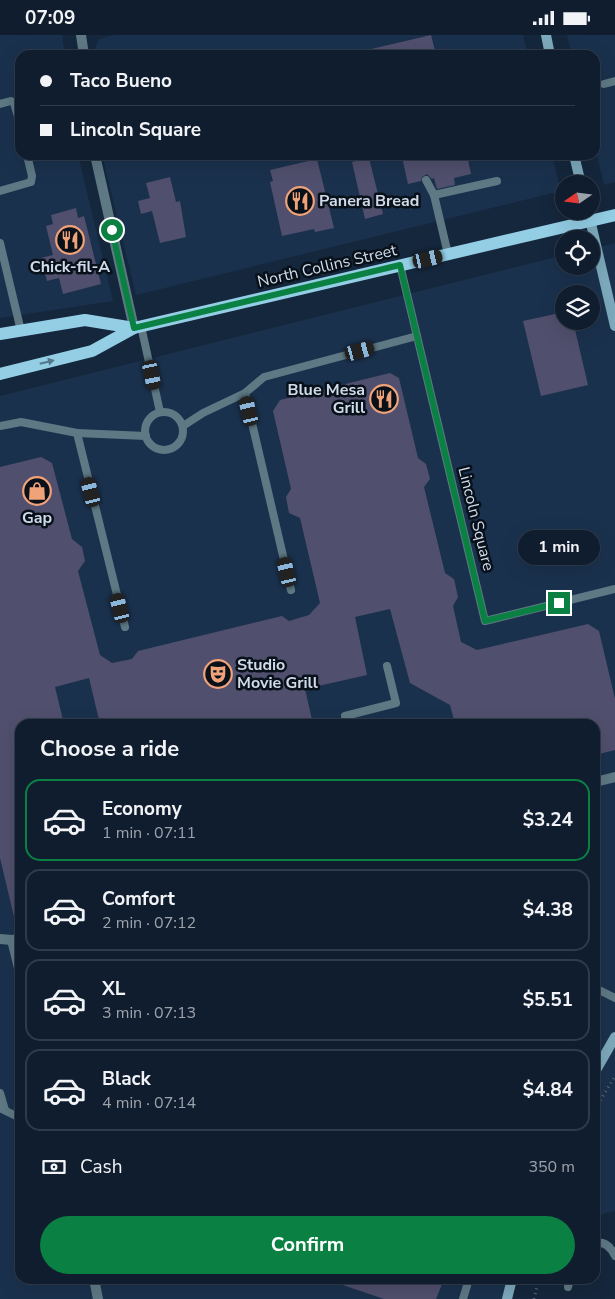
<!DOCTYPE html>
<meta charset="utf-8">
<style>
body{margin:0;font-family:"Nunito Sans",sans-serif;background:#192636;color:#f1f3f6;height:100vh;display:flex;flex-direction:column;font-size:19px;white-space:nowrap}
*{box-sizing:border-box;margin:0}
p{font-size:16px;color:#9ca2aa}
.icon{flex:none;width:28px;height:28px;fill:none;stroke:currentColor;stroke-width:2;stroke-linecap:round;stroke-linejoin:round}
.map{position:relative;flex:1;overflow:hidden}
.panel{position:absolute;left:15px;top:684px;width:585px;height:565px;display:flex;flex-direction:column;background:#101d2e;border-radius:15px;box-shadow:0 5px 20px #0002,0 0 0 1px #303b4a}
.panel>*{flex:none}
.banner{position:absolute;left:15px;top:15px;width:585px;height:110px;border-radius:15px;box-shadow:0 5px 20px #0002,0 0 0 1px #303b4a;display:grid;align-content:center;height:110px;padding:0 25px;background:#101d2e}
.needle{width:32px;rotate:256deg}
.buttons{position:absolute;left:555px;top:140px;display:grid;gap:10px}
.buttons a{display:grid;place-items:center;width:45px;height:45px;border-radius:50%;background:#101d2e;box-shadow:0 5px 20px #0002,0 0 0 1px #303b4a;font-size:25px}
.end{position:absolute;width:22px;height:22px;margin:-11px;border:6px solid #0b8043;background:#fff;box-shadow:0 0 0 2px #fff}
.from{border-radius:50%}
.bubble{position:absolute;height:35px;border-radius:18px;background:#101d2e;box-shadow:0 5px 20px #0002,0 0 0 1px #303b4a;font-size:16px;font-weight:700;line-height:35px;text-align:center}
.car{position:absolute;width:15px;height:30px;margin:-15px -8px;border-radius:6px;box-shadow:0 0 4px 1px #0007;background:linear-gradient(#222 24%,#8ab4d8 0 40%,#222 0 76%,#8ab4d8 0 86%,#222 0)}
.banner b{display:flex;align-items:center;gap:18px;height:48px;font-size:19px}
.banner b+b{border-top:1px solid #303b4a}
.banner i{width:12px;height:12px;background:#f1f3f6}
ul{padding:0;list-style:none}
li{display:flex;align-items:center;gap:15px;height:82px;margin:0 10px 8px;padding:0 15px;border:2px solid #303b4a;border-radius:15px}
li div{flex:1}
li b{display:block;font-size:19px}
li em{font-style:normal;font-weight:700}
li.current{border-color:#0b8043}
li>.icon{width:45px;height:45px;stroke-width:1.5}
h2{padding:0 25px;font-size:22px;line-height:60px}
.pay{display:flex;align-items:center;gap:12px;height:55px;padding:0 25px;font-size:19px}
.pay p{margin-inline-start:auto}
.button{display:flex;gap:10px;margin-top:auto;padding:10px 25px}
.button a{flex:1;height:58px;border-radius:30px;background:#0b8043;color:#fff;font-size:20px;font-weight:700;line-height:58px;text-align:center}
.status{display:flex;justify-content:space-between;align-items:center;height:35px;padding:0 25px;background:#101d2e;direction:ltr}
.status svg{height:14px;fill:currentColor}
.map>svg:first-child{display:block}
.built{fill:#1a314d;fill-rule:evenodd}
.building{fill:#504f6d}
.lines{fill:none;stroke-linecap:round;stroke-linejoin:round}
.path{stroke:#5c6c7f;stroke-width:3;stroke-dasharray:1 4;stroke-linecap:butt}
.lane{stroke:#5e7984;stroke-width:8}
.street{stroke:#5e7984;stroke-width:10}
.secondary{stroke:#7ca9bb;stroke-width:10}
.primary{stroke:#93cee5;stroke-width:12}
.oneway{fill:#54788a}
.route{stroke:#0b8043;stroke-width:6}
.labels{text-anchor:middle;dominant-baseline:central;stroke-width:5;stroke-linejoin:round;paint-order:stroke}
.poi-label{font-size:16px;font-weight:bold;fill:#d0dbea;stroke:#08101a;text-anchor:start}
.street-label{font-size:16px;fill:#d0dbea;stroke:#08101a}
</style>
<div class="status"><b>07:09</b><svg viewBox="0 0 49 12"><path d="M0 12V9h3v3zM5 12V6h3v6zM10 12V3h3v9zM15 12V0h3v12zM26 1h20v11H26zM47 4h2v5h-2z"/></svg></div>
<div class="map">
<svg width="615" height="1264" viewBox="0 0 615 1264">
<rect width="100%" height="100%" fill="#15273d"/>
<g class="built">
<path d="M0,0h62l3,20h-45v100h58l35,146 -113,17z"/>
<path d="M114,0h409l5,20h-436l7,-16z"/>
<path d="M567,0h48v147l-11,3 -9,-38v-92h-23z"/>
<path d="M102,120h450l9,36 -425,104z"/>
<path d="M615,208v968l-20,5v-492h-575v555h487l-5,20h-502v-903l564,-141v11h27v-17zM564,259h27v27h-27z"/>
</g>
<g class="building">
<path d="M431,0l5,20h-68l-1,-5z"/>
<path d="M411,120h56l4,19 -17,4 1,7 -18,4 -3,-11 -2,1 -5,-5 -5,3 -1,4 -13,3 -6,-27z"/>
<path d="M369,123l14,56 -18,5 -13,-57z"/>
<path d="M317,124l17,69 -19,4 -1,-3 -32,7 -12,-54 3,-1 -3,-11z"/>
<path d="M170,142l6,25 4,-1 6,36 -26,6 -8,-32 -11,3 -3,-13 12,-3 -4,-15z"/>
<path d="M76,173l2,10 6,-2 17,68 -38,10 -4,-16 -12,3 -6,-23 12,-3 -7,-29 7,-2 -2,-9z"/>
<path d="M564,277v9h9l15,64 -47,11 -18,-75z"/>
<path d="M390,338l9,5 19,80 8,6 4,15 -6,8 21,86 9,6 4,18 -5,9 8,36 16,8 111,-26 11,7 16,68v51l-20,5v-31h-140l-5,-19 -40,-22 -20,-74 -35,8 12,58 -62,14 8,35h-213l-11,-46 -34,9 9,37h-44v196l-5,1 -15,-63v-391l41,-10 11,6 20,76 10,8 3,14 -7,10 22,84 12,8 20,-4 6,-8 144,-35 7,5 20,-6 11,-12 -20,-85 -11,-5 -3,-16 5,-8 -18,-78 7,-11z"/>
<path d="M331,1244h113l-8,20h-52l-53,-18z"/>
</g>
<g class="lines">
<g class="path">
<path d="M595,1074l20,-33"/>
<path d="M534,1264l5,-20"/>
</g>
<g class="lane">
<path d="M604,49l11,-3"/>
<path d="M0,69l11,-3 3,2 6,20"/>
<path d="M426,145l8,15"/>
<path d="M0,156l31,-9 1,-6 -5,-21"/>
<path d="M0,208l21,88"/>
<path d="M448,219l-14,-59 63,-14"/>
<path d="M400,230l85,356 130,-32"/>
<path d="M141,291l19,86"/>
<circle cx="164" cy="396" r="19"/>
<path d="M0,391l21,-4 56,11 48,194"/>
<path d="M183,391l20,-13 42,-20"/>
<path d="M77,398l69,3"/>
<path d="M291,555l-46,-197 19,-16 153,-41"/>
<path d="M347,689l-2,-8 51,-13 -9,-37"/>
<path d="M595,953l20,10"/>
<path d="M0,1058l5,17"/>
<path d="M0,1073l16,8h4"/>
<path d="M595,1208c10,-2 16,4 20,13"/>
<path d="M568,1252l2,-8"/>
<path d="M463,1264l6,-20"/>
</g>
<g class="street">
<path d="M81,0l3,20"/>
<path d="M95,120l39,173"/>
<path d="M595,747l20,-5"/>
<path d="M0,904l12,1 8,-2"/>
<path d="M12,905l8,32"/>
<path d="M94,1244l4,20"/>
</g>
<g class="secondary">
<path d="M546,0l4,20"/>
<path d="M574,120l7,29"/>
<path d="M588,176l27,115"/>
<path d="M595,1037l20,-35"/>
<path d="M507,1264l5,-20"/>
</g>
<g class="primary">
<path d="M0,299l85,-14 49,8"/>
<path d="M0,339l92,-23 42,-23 481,-113"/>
</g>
</g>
<defs><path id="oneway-solid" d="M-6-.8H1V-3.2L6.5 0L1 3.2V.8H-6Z" transform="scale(1.25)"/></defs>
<use class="oneway" href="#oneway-solid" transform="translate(47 327) rotate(-14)"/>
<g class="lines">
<path class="route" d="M112,195l22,98 266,-63 85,356 74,-18"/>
</g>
<defs>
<symbol id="restaurant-ring" viewBox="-11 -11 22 22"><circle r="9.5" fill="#08101a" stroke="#f0a279" stroke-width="1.5"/><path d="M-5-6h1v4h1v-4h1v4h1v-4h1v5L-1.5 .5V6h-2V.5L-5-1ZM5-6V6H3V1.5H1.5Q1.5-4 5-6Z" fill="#f0a279"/></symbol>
<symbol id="shop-ring" viewBox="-11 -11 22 22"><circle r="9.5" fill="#08101a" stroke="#f0a279" stroke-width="1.5"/><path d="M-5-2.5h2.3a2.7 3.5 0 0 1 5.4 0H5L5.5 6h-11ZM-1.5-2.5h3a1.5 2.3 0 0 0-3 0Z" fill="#f0a279"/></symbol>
<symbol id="theatre-ring" viewBox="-11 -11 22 22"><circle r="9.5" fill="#08101a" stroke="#f0a279" stroke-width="1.5"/><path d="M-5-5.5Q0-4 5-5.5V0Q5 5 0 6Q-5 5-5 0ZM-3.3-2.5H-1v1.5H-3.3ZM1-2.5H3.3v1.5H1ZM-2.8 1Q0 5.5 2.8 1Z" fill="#f0a279"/></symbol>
</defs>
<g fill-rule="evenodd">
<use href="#restaurant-ring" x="284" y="150" width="32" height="32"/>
<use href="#restaurant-ring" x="54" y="189" width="32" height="32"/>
<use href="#restaurant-ring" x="368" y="348" width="32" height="32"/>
<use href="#shop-ring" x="21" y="440" width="32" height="32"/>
<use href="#theatre-ring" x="202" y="623" width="32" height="32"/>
</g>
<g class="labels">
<g class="poi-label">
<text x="319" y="166">Panera Bread</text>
<text x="70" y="232" text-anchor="middle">Chick-fil-A</text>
<text x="365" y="355" text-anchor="end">Blue Mesa<tspan x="365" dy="18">Grill</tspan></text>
<text x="37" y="483" text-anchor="middle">Gap</text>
<text x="237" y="630">Studio<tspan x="237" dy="18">Movie Grill</tspan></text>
</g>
<g class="street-label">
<text transform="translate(327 231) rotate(-13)">North Collins Street</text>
<text transform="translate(476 484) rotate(76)">Lincoln Square</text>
</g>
</g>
</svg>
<div class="buttons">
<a><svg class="needle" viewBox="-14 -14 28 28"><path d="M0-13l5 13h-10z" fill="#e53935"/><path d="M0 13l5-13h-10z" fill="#9ca2aa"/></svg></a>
<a><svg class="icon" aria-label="locate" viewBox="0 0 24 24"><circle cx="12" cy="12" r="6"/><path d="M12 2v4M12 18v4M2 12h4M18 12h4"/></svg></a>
<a><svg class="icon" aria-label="layers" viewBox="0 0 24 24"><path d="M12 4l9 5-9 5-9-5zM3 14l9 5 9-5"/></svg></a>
</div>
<i class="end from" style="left:112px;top:195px"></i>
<i class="end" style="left:559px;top:568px"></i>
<div class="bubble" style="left:518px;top:495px;width:82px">1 min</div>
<i class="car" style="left:428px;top:224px;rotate:77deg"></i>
<i class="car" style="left:360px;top:316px;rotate:75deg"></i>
<i class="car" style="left:152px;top:340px;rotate:168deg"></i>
<i class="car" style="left:249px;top:376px;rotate:347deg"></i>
<i class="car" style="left:91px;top:457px;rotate:346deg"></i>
<i class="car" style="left:287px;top:537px;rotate:347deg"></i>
<i class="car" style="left:120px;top:573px;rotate:346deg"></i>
<div class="banner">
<b><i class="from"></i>Taco Bueno</b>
<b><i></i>Lincoln Square</b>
</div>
<section class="panel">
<h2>Choose a ride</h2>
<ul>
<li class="current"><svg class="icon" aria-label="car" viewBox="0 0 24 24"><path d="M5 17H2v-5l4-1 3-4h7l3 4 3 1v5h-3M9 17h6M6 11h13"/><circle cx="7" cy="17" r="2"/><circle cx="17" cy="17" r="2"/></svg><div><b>Economy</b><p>1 min · 07:11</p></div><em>$3.24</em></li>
<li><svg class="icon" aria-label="car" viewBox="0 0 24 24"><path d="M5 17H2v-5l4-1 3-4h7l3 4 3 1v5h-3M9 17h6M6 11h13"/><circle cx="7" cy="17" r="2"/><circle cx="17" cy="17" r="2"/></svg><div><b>Comfort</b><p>2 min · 07:12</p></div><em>$4.38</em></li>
<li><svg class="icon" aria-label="car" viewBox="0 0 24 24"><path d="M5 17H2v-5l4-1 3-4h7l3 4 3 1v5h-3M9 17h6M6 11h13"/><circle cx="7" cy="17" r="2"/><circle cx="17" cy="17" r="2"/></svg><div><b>XL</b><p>3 min · 07:13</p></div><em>$5.51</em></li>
<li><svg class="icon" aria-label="car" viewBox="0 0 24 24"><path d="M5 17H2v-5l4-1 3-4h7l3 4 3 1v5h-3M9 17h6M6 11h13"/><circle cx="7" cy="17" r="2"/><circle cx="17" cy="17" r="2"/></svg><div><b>Black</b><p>4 min · 07:14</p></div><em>$4.84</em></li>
</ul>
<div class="pay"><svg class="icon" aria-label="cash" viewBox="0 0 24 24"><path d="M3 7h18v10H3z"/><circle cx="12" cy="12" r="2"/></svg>Cash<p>350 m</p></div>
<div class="button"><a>Confirm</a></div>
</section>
</div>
